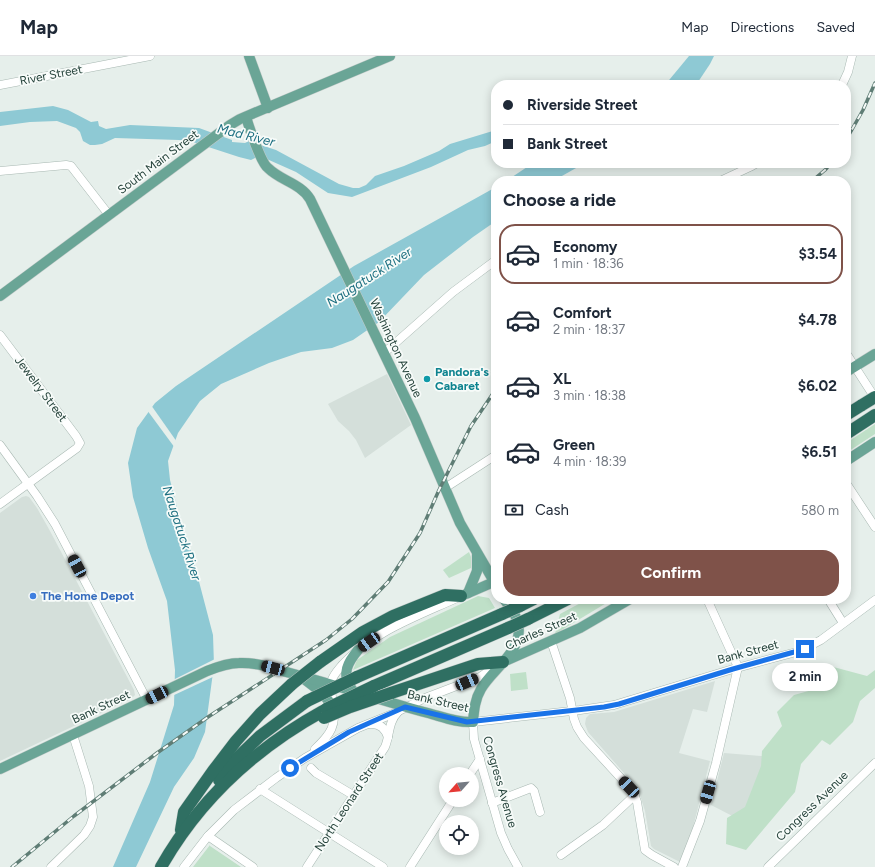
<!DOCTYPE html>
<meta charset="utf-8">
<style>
body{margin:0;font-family:Figtree,sans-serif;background:#f6f6f7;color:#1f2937;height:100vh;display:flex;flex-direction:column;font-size:15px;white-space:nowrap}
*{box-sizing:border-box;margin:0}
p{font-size:13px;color:#747a83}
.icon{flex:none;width:22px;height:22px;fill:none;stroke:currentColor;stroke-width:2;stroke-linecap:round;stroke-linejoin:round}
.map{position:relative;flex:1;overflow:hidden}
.side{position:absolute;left:491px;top:120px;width:360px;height:428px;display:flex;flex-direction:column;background:#fff;border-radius:16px;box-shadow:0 2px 10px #0003}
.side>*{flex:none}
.hud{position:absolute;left:491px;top:24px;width:360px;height:88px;border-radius:16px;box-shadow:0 2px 10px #0003;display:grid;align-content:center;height:88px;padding:0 12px;background:#fff}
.needle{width:26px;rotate:243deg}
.controls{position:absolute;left:439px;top:711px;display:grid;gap:8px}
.controls a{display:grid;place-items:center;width:40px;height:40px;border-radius:50%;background:#fff;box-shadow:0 2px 10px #0003;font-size:20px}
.end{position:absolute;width:18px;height:18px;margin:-9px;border:5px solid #1a73e8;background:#fff;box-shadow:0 0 0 2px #fff}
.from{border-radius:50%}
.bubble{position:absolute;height:28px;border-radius:14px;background:#fff;box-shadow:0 2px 10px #0003;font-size:13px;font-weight:700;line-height:28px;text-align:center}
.car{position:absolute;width:12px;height:24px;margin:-12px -6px;border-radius:5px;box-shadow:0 0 3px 1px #0007;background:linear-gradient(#222 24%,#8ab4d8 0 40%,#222 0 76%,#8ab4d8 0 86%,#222 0)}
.hud b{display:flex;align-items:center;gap:14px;height:38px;font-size:15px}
.hud b+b{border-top:1px solid #e0e1e3}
.hud i{width:10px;height:10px;background:#1f2937}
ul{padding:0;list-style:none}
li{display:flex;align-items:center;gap:12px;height:60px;margin:0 8px 6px;padding:0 4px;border:2px solid transparent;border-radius:16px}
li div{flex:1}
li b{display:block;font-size:15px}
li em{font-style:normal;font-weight:700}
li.on{border-color:#7f5249}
li>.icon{width:36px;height:36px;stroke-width:1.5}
h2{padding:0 12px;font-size:18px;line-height:48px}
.pay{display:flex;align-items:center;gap:10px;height:44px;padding:0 12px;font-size:15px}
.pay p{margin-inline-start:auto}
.cta{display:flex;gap:8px;margin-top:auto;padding:8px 12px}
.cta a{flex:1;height:46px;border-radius:16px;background:#7f5249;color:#fff;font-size:16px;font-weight:700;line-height:46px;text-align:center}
header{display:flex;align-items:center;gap:24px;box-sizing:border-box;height:56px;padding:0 20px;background:#fff;border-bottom:1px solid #e0e1e3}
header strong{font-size:19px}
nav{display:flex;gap:22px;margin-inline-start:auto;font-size:14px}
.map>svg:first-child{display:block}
.built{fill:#d4dfda}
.green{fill:#bfe0c8}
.water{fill:#8ec9d4}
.pier{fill:#e6efeb}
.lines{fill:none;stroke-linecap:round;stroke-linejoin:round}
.minor-casing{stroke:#a8b8b2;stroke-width:9}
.major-casing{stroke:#c2cac8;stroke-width:11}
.highway-casing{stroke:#c2cac8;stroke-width:13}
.minor{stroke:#fff;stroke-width:8}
.major{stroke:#6aa596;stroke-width:10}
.highway{stroke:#2f6f62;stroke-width:12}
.rail-casing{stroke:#5f7d75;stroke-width:3.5}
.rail{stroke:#f7fbf9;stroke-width:2;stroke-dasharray:6;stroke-linecap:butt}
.highway-bridge-casing{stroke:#c2cac8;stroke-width:13;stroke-linecap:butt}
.highway-bridge{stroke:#2f6f62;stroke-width:12}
.route{stroke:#1a73e8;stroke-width:5}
.culture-dot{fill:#0f9aa8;stroke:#f7fbf9;stroke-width:1.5}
.shop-dot{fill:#3f7fe0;stroke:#f7fbf9;stroke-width:1.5}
.labels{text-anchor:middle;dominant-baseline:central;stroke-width:3.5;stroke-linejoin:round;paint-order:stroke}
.street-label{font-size:12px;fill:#24423a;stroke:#f7fbf9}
.culture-label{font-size:12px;font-weight:bold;fill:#0d838f;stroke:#f7fbf9;text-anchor:start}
.shop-label{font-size:12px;font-weight:bold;fill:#366cbe;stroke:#f7fbf9;text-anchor:start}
.water-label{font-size:13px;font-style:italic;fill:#1c6f80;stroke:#f7fbf9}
</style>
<header>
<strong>Map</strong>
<nav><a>Map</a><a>Directions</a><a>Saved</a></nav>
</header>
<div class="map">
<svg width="875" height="811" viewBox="0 0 875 811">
<rect width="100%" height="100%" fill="#e6efeb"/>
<g class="built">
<path d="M387,318l24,51 -46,33 -9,-18 -7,-9 -11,-10 -10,-17z"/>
<path d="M26,440l3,1 8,11 13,23 84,159 1,5 -4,4 -131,62v-248l22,-16z"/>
<path d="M715,625l-8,31 -14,-3 -14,44 31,8 -18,70 -12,31 -26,-13 -3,-3 -6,-35 -7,-22 -50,-57 -3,-8 1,-6 4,-4 24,-2z"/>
<path d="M724,697l51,4 -27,67 -37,-19z"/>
</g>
<g class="green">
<path d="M875,368v10l-29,19v-10z"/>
<path d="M469,496l2,5v11l-22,10 -6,-8z"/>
<path d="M478,540l11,2 6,10 -142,62 4,-10 33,-23z"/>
<path d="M588,543h25l-58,35 5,-20z"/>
<path d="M826,609l41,11 8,-6v18l-15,13 -7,21 -23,23 -8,-5 -21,24 -6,28 -49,58 -20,-6 1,-26 18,-11 16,-41 1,-15 20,-25 -5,-14 17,-17 18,-5z"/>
<path d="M526,616l2,17 -17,2 -1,-17z"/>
<path d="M210,789v1l31,21h-48z"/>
</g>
<g class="water">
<path d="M689,0h25l-4,8 -14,21h-31z"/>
<path d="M53,50l15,4 23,12 7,-1 1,5 7,3 24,-4 69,3 33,12v2l13,1 4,-2 27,9 63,34 14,4h6l7,-3 9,-9 29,-10 35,-15 11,-7 46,-14v11l-11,5 -17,4 -37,17 -79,30 -24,-4 -32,-21 -27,-12 -12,-3 -6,3 -12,-3 -46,-15 -14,-2 -64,-2 -13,6 -7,1h-5l-7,-4 -3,-9 -4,-4 -19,-7 -27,1 -30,4v-14z"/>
<path d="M533,107h52l-32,18h-47z"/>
<path d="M496,131v34l-23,16 -49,38 -45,47 -26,18 -21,8 -31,4 -32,11 -48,21 -21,17 -22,32 -10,28 2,19 9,34 12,37 22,84 1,30 -9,67 -11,26 -20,29 -38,80h-23l37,-85 24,-77 1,-35 -8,-69 -19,-53 -15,-51 -5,-34 9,-35 18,-25 21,-17 178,-120z"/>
</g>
<g class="pier">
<path d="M151,349l26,37 -2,6 -28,-38z"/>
<path d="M215,603v17l-43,20 1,-16z"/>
</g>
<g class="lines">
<defs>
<g id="minor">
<path d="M0,29l150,-29"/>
<path d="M842,29l6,-13 4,-16"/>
<path d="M0,115l66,-6 5,1 38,49"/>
<path d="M720,125l30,-14 7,-4"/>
<path d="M0,279l76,101 4,7 -3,5 -77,56"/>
<path d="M384,297l69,-61 43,-32"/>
<path d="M846,297l29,45"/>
<path d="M0,389l37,51 18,28 92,176"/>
<path d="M846,427l29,44"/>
<path d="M445,432l51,-33"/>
<path d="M707,543l31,68"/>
<path d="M828,543l15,24"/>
<path d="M551,585l19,57 4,21 3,8 7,11 45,49 5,7 3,8 8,48 7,5 22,12"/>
<path d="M370,668c9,-1 15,4 18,13"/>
<path d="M315,693c16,-15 22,-24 18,-46 -1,-7 -3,-14 -2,-21 2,-7 7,-12 12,-18 31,-33 75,-48 116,-67"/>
<path d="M311,712l5,5 37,22"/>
<path d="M470,718l10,-15"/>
<path d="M260,733l123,78"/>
<path d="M492,747l39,-15 3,3 6,21"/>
<path d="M208,780l45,31"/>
<path d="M561,799l42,-30 32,-30"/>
<path d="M51,811l33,-32 6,-9 3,-9 -4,-31 -16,-51"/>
<path d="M184,811l24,-31 26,-26 42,-32 29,-20 53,-30 37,-15 30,-15 55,-21 16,-11"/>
<path d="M307,811l78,-120c5,-12 3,-25 13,-35"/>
<path d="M410,811l43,-67"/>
<path d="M518,811l-10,-18 -7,-16 -27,-94 -1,-17 107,-12 34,-5 119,-36 67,-18 21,-11 54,-40"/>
<path d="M682,811l18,-46 16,-58 22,-96"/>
<path d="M768,811l107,-104"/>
</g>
<g id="major">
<path d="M249,0l19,52"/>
<path d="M246,61c3,10 15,46 22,51 13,13 32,15 42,31l105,219 45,105 36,62"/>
<path d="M0,240l230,-171 10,-6 150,-63"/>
<path d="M846,316l29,-18"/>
<path d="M846,405l29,-19"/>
<path d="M468,537l9,-22v-16"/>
<path d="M466,538l30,-13"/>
<path d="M505,605l75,-33 50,-29"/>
<path d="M304,623l17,13 12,14"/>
<path d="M351,632c-10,-14 -3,-26 7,-38"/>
<path d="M0,713l207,-98c10,-4 21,-8 32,-8 18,-1 35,6 51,10 47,12 92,28 138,40 15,4 30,10 45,9 1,-12 2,-23 8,-33 12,-21 46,-40 36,-69 -2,-7 -8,-14 -13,-21"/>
</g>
<g id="highway">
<path d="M846,359l16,-10"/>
<path d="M846,378l29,-19"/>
<path d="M520,550l14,-7"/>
<path d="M528,563l40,-20"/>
<path d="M320,606l43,-30 30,-16 52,-21 16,1"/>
<path d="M357,621l145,-63"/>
<path d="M374,630l134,-58"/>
<path d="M391,637l87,-29 25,-2"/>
<path d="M219,724l19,-23 22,-21 47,-35"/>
<path d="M181,774l3,-18 29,-41 23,-30 24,-27 32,-30"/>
<path d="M161,811c38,-67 95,-119 162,-156"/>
</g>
</defs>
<use href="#minor" class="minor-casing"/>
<use href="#major" class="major-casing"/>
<use href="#highway" class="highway-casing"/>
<use href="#minor" class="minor"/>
<use href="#major" class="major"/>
<use href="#highway" class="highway"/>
<defs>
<g id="rail">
<path d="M846,84l17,-30 12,-27"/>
<path d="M812,125l13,-11 6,-7"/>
<path d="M12,811l62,-51 83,-63 51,-36 118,-77 26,-21 36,-37 32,-49 19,-43 32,-64 25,-37"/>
</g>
</defs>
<use href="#rail" class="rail-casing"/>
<use href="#rail" class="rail"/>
<defs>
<g id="highway-bridge">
<path d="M862,349l13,-8"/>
<path d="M502,558l18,-8"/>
<path d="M508,572l20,-9"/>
<path d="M292,628l28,-22"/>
<path d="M307,645l50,-24"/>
<path d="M326,653l48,-23"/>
<path d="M324,662l26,-11 41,-14"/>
</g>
</defs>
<use href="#highway-bridge" class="highway-bridge-casing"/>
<use href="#highway-bridge" class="highway-bridge"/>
</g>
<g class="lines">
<path class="route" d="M290,712l59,-36 56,-25 62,15 137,-15 15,-3 114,-35 72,-20"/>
</g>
<circle class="culture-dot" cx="427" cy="323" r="4"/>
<circle class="shop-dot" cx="33" cy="540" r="4"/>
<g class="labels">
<g class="street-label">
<text transform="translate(51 19) rotate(-11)">River Street</text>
<text transform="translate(158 106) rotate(-37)">South Main Street</text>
<text transform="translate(396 292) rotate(65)">Washington Avenue</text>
<text transform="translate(41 333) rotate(53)">Jewelry Street</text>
<text transform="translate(541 575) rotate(-24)">Charles Street</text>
<text transform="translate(748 596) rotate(-15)">Bank Street</text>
<text transform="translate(438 645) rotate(13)">Bank Street</text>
<text transform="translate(101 651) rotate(-25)">Bank Street</text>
<text transform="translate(500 726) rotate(74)">Congress Avenue</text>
<text transform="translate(349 746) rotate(-57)">North Leonard Street</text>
<text transform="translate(812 750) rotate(-44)">Congress Avenue</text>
</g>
<g class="culture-label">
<text x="435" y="316">Pandora's<tspan x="435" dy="14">Cabaret</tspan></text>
</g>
<g class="shop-label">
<text x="41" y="540">The Home Depot</text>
</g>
<g class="water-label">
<text transform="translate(246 79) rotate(14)">Mad River</text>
<text transform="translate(369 221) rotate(-33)">Naugatuck River</text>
<text transform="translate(182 477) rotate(72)">Naugatuck River</text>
</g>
</g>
</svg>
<div class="controls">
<a><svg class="needle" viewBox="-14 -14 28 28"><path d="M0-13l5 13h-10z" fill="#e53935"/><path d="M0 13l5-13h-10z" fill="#747a83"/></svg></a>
<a><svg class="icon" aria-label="locate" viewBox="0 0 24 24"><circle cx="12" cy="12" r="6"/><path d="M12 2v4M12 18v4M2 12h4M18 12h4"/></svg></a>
</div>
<i class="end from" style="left:290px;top:712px"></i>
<i class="end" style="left:805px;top:593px"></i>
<div class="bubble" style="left:772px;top:607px;width:66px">2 min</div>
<i class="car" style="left:77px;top:510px;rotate:332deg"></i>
<i class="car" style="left:369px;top:586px;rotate:235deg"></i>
<i class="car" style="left:273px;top:612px;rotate:285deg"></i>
<i class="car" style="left:467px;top:626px;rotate:67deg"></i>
<i class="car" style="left:157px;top:639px;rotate:244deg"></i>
<i class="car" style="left:629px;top:731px;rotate:317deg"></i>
<i class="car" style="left:708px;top:736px;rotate:196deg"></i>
<div class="hud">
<b><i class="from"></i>Riverside Street</b>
<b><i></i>Bank Street</b>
</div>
<section class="side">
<h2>Choose a ride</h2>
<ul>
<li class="on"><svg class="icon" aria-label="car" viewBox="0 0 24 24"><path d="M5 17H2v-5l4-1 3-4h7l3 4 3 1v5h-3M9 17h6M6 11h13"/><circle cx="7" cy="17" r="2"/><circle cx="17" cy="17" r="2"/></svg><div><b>Economy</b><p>1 min · 18:36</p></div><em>$3.54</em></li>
<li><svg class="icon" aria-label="car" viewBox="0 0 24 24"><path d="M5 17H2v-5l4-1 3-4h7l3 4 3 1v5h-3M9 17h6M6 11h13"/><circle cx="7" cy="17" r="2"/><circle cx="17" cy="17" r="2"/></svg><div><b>Comfort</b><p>2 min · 18:37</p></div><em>$4.78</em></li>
<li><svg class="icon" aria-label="car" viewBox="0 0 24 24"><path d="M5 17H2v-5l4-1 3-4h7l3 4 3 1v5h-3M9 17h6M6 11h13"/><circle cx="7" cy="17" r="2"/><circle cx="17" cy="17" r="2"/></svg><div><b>XL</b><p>3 min · 18:38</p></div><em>$6.02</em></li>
<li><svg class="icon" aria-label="car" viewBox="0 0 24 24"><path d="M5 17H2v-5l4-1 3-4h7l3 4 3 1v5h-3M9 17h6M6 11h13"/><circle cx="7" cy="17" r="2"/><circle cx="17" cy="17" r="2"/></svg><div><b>Green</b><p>4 min · 18:39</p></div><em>$6.51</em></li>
</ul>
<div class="pay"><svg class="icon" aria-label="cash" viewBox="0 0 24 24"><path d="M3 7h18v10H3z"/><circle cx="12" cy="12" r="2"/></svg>Cash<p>580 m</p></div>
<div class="cta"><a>Confirm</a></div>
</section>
</div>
